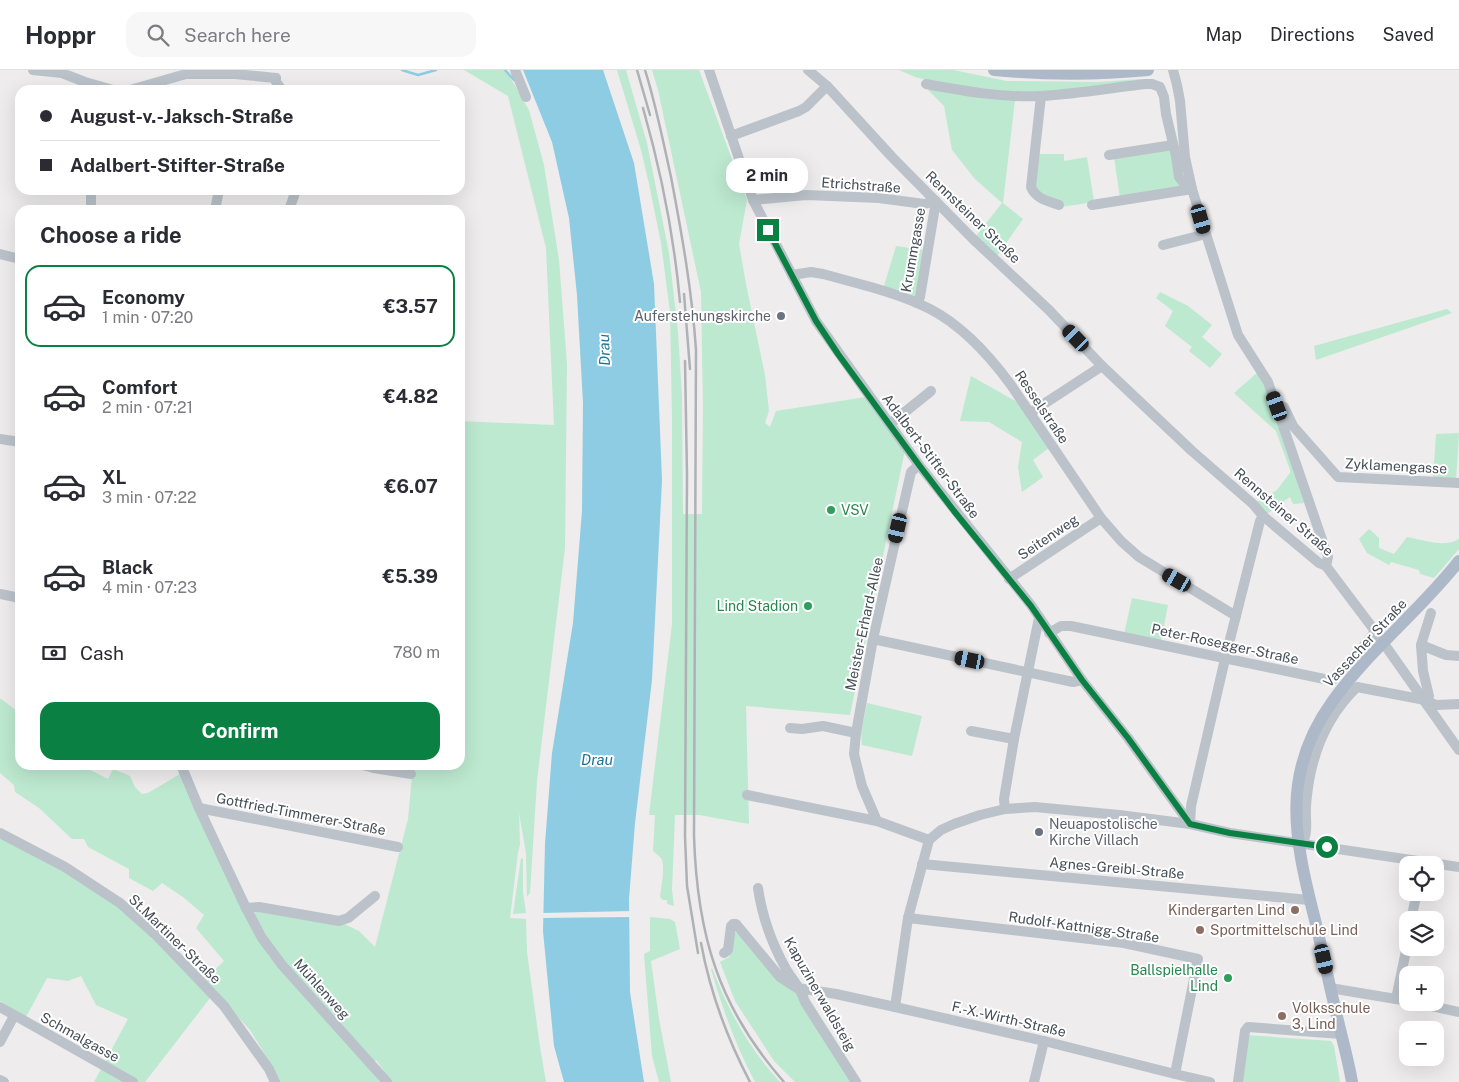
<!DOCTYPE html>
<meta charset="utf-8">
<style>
body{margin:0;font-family:"Public Sans",sans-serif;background:#f7f7f7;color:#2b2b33;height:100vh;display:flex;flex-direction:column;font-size:19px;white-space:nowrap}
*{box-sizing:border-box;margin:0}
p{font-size:16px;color:#7c7c81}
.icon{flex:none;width:28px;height:28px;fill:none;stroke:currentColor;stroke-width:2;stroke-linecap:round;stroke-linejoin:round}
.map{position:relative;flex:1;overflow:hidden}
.panel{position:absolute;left:15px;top:135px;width:450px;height:565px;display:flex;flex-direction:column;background:#fff;border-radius:15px;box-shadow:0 5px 20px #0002}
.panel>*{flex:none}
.banner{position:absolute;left:15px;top:15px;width:450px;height:110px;border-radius:15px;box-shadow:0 5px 20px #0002;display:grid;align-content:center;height:110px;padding:0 25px;background:#fff}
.buttons{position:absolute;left:1399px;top:786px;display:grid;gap:10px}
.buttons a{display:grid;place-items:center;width:45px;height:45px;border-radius:10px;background:#fff;box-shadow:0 5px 20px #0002;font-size:25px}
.end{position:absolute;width:22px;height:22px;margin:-11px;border:6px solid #0b8043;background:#fff;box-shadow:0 0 0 2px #fff}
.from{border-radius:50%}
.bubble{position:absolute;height:35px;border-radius:15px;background:#fff;box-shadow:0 5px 20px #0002;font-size:16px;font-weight:700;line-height:35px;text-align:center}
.car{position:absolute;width:15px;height:30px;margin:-15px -8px;border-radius:6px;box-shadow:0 0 4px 1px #0007;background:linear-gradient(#222 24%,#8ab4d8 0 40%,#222 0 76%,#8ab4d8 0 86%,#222 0)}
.banner b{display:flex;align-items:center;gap:18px;height:48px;font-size:19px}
.banner b+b{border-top:1px solid #e1e1e2}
.banner i{width:12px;height:12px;background:#2b2b33}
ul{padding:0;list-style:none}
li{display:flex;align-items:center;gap:15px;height:82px;margin:0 10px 8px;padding:0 15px;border:2px solid transparent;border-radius:15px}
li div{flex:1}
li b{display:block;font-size:19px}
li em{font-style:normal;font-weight:700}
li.active{border-color:#0b8043}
li>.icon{width:45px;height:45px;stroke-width:1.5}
h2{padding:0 25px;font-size:22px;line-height:60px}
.pay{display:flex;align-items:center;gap:12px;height:55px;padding:0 25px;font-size:19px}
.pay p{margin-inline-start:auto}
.action{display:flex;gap:10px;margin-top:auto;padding:10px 25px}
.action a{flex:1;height:58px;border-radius:15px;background:#0b8043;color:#fff;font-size:20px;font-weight:700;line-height:58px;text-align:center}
header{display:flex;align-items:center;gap:30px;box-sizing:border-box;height:70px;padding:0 25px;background:#fff;border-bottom:1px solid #e1e1e2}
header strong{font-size:24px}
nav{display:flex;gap:28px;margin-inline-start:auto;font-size:18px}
.search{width:350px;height:45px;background:#f7f7f7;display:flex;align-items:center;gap:12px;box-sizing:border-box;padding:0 18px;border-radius:15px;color:#7c7c81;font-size:19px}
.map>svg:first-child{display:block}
.green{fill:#bde9d0}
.water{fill:#8dcce2}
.pier{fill:#eeecec}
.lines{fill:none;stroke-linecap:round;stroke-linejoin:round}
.stream{stroke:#8dcce2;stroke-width:2.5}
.minor{stroke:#bbc2ca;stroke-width:10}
.major{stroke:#adb9c9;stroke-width:12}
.rail{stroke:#aeb1b5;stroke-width:2.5}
.route{stroke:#0b8043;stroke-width:6}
.worship-dot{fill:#6b7280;stroke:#fff;stroke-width:2}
.leisure-dot{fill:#2e9e5b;stroke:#fff;stroke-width:2}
.education-dot{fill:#8d6e63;stroke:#fff;stroke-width:2}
.labels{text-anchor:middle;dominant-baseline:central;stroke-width:4;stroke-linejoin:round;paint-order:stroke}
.street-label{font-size:14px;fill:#464e57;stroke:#fff}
.worship-label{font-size:14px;fill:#5b616d;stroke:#fff;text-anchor:end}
.leisure-label{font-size:14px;fill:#27864d;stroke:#fff;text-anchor:end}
.education-label{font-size:14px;fill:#785e54;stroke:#fff;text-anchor:start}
.water-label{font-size:15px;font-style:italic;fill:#197597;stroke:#fff}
</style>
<header>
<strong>Hoppr</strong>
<div class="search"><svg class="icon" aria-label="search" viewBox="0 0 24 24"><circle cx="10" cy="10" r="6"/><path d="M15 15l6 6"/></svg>Search here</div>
<nav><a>Map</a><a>Directions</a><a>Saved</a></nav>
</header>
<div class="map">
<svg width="1459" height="1012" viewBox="0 0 1459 1012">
<rect width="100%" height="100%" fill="#eeecec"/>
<g class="green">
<path d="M464,0h42l23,40 15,55 15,95 8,104 -2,184 -28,233 -7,112 -3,4 -1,-44 -7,-40 1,32 -2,7 -8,66 16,1 1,33 13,95 6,35h-154l-16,-22 -7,9 11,13h-101l-7,-16 -22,-36 -46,-50 20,-19 -28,-33 8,-13 -21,-18 -21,-14 -9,8 -24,-13v-9l-41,-22 -4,-8h-12l-33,-31 -24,-16 -1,-7 -14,-12v-75l18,14 2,-3v56h61l27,14 5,-10 17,7 5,11 7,7 6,-1 32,-19 67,144 23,40 4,-9 -20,-35 4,-3 86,13 15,7 16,16 33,-128 5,-54h47v-344l94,4 -8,-177 -38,-152z"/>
<path d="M617,0h9l21,73 22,110 9,79 4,64 1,118h19l1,-106 -2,-116 -43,-202 -6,-20h47l48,130 -8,44 7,40 19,91 4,36 -4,12 5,4 6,-16 90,-14 39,53 -55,265 -104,-9 3,118 -50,-9h-24l-3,75 2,16 -7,-2v-4h-4l-3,-3c1,-11 5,-26 2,-37 -2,-4 -6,-6 -9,-9l2,-36h-6l23,-191v-207l-2,-105 -9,-69 -12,-59 -8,-34z"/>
<path d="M899,0h54l54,11 91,1 43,-3 -1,3 -100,12 -91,-8 -34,-9z"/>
<path d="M935,19l80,11 -12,103 20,16 -26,37 -21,-20 26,-33 -27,-24 -23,-29 -8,-44 -16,-16z"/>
<path d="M1170,79l12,37 -62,12 -6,-41z"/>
<path d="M1036,84h28v7l23,-4 7,45 -33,5 -24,-15 -3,-10z"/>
<path d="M896,176l28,4 -8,46 -2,1 -30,-11z"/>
<path d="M1160,222l28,14 24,19 -10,12 20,17 -12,14 -21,-17 3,-4 -27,-21 8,-15 -17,-13z"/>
<path d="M1447,239l5,4 -136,47 -2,-14z"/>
<path d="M1258,302l8,12 38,119 -11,1 -3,-7 -23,17 -11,-11 5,-4 16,-9 13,-17v-3l-14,-39 -42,-38z"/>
<path d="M971,306l48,27 30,45 -16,12 10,17 -21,15 -4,-25 4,-25 -33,-20 -29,-1z"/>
<path d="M1459,363l-3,47h-23l3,-46z"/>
<path d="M1369,459l10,9v10l15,6 13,-17c16,3 38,11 52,2v10l-25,29 -14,-4 -1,-4 -28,-8 -2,3 -22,-12 -8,-14z"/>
<path d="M1132,528l36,7 -7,36 -37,-7z"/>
<path d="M867,633l55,13 -10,40 -50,-11 -1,-12z"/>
<path d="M0,766l119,67 91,95 -65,84h-51l34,-63 -32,-14 -15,-29 -13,5 -21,-3 -21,39 -26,-16z"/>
<path d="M521,788l2,1v33l3,21 -13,1z"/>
<path d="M650,847l20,2 5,3 5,27 -29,12 8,58 12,63h-12l-7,-26 -8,-102 6,-3z"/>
<path d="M733,862l10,3 26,27 32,24 61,96h-67l-21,-21 -39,-60 -15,-39 9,-5z"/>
<path d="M712,898c16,42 37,81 68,114h-25c-19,-36 -33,-74 -44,-113z"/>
<path d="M1247,965l84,6 3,5 6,36h-99z"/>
</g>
<path class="water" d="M523,0h80l31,93 20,121 8,196 -10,200 -17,143 -6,76 1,93 14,90h-80l-10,-36 -11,-115 2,-87 7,-91 21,-130 9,-112 1,-108 -6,-108 -8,-77 -17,-76z"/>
<path class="pier" d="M632,841v6l-91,1v-5z"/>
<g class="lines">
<g class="stream">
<path d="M402,0l16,5 18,-5"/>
<path d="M505,0l9,10"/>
</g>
<g class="minor">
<path d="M33,0l29,3 23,9 28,8"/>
<path d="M515,0l11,27"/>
<path d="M709,0l44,130 63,121 103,144 112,140 51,75 46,58 62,86"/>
<path d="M808,0l19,16 65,71 81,82 76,71 53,56 90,85 61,53 10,12 56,47 7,3 49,65 84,119"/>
<path d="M1173,0l4,15 3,16 5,56 7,32 14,45 32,101 30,47 60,175 -2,9"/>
<path d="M276,8v4l6,8"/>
<path d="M926,14c38,7 77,14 115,12 35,-2 70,-8 104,-12h7l8,3 4,10 2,17 10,42 3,21 4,5 9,7"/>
<path d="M130,20l56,-16h49l41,4"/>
<path d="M1041,26l-10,91c5,12 17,14 28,18"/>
<path d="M731,66l68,-25 7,-4 21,-21"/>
<path d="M1109,85l64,-10"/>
<path d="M753,130l53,-5 73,3 45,6 12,-3 -16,96 -3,6"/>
<path d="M1092,135l100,-16"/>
<path d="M91,140v-20"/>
<path d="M215,140l4,-20"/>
<path d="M289,140l7,-20"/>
<path d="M1163,175l43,-11"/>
<path d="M0,184l20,5"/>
<path d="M792,205l19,-3 12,2c36,10 73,18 107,35 33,17 59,46 81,76l90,133 20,23 18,16 97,59"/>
<path d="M1277,336l7,1 9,19 45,51 121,6"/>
<path d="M1030,343l72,-47"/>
<path d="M890,354l41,-33"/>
<path d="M0,369l20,3"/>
<path d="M1009,509l92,-61"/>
<path d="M0,524l20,4"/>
<path d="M1049,563l12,-7h10l258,54 5,-1 34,-38 7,-10"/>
<path d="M873,569l200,43 9,-2"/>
<path d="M1421,575l10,-32"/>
<path d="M1425,630l3,-2 1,-2 -6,-25 -2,-26 25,10 13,1"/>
<path d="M790,658l12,1 21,-3 33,7"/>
<path d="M971,661l43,8"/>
<path d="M181,695l18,43 14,30 33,70 16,30 20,27 105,117"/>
<path d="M362,695l12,3 1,-3"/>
<path d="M374,698l37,6"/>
<path d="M747,725l130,26"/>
<path d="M199,738l199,39"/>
<path d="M1005,739l-1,-10 10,-60 25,-121"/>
<path d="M1190,754l1,-18 34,-147 35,-138 3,-5"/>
<path d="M0,763l65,34 55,36 37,33 67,70 45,63 6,13"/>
<path d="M929,770l12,-10 13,-6 26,-9 25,-6 30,-2 84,8 71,9 40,9 229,34"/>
<path d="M1302,773c7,-9 3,-26 4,-37 3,-45 18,-87 51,-119l68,13 11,5 23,-1"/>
<path d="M922,794l387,36"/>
<path d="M758,818c4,28 14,56 28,81 8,13 14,17 19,33l51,80"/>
<path d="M246,838l13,-1 80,14 9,-3 27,-22"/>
<path d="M908,848l216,25 74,16 -23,115"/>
<path d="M1411,850l6,-28"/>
<path d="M724,883l4,-3 3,-24 2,-2h3l44,53 17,11 39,6 59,13 149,34 131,33 35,8"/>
<path d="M1330,918l78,13"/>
<path d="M1396,929l12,-58"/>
<path d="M1414,932l45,10"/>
<path d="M0,937l133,75"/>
<path d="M895,937l13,-89 21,-78 -52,-19 -15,-35 -8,-32 2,-21 17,-94 38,-167 8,-7"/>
<path d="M0,972l14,-26"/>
<path d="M0,1010l4,2"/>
<path d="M1034,1012l10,-41"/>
<path d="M1238,1012l7,-51 3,-4 93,7"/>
</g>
<g class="major">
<path d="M994,0c53,5 102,5 154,0"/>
<path d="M1352,1012c-4,-24 -11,-47 -16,-70 -8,-32 -14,-64 -22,-96 -20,-79 -33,-143 18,-214 37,-52 88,-91 127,-141"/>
</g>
<g class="rail">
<path d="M637,0l13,45"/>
<path d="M645,0c11,35 18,71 26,107 11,58 21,114 25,173l-2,486c3,98 24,171 90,246"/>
<path d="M643,38c18,63 31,128 37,194"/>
<path d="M684,224l6,75"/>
<path d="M685,291l2,114 -2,361 2,50 11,67"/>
<path d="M701,873c9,49 26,95 49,139"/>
</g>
</g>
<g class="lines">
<path class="route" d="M768,160l48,91 22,33 81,111 35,46 77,95 51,74 46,58 62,86 40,9 97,14"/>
</g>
<g class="worship-dot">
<circle cx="781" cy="246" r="5"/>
<circle cx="1039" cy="762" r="5"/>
</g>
<g class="leisure-dot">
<circle cx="831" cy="440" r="5"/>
<circle cx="808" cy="536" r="5"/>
<circle cx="1228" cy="908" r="5"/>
</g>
<g class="education-dot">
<circle cx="1295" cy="840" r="5"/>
<circle cx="1200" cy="860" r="5"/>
<circle cx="1282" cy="946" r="5"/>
</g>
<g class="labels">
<g class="street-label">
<text transform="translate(861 115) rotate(4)">Etrichstraße</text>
<text transform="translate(973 147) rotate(44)">Rennsteiner Straße</text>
<text transform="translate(913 180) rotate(-80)">Krummgasse</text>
<text transform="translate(1042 337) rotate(56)">Resselstraße</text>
<text transform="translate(931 386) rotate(53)">Adalbert-Stifter-Straße</text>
<text transform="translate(1396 396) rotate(3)">Zyklamengasse</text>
<text transform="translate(1284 442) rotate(41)">Rennsteiner Straße</text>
<text transform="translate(1048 467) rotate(-34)">Seitenweg</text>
<text transform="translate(864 554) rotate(-78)">Meister-Erhard-Allee</text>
<text transform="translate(1365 573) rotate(-47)">Vassacher Straße</text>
<text transform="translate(1225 574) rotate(12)">Peter-Rosegger-Straße</text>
<text transform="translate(301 744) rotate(11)">Gottfried-Timmerer-Straße</text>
<text transform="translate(1117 798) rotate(5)">Agnes-Greibl-Straße</text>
<text transform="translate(1084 857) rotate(8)">Rudolf-Kattnigg-Straße</text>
<text transform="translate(175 869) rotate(44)">St.Martiner-Straße</text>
<text transform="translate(322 919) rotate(48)">Mühlenweg</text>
<text transform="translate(820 924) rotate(60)">Kapuzinerwaldsteig</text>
<text transform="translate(1009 949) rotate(13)">F.-X.-Wirth-Straße</text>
<text transform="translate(80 967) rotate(29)">Schmalgasse</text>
</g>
<g class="worship-label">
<text x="771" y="246">Auferstehungskirche</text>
<text x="1049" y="754" text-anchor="start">Neuapostolische<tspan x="1049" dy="16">Kirche Villach</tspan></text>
</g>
<g class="leisure-label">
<text x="841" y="440" text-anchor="start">VSV</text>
<text x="798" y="536">Lind Stadion</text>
<text x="1218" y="900">Ballspielhalle<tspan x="1218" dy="16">Lind</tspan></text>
</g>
<g class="education-label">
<text x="1285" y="840" text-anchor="end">Kindergarten Lind</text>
<text x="1210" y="860">Sportmittelschule Lind</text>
<text x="1292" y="938">Volksschule<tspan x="1292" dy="16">3, Lind</tspan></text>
</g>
<g class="water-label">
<text transform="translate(604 280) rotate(-92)">Drau</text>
<text x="597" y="689">Drau</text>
</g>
</g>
</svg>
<div class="buttons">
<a><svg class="icon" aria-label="locate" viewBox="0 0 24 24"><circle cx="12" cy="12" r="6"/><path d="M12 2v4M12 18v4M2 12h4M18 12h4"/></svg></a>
<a><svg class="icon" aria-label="layers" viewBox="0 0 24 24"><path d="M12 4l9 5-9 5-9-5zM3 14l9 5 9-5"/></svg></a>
<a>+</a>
<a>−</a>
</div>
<i class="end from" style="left:1327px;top:777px"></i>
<i class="end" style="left:768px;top:160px"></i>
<div class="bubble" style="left:726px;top:88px;width:82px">2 min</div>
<i class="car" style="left:1201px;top:149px;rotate:164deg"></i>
<i class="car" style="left:1076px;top:268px;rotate:316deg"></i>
<i class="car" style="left:1277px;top:336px;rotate:340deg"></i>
<i class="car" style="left:898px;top:458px;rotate:193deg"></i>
<i class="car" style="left:1177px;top:510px;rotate:300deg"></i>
<i class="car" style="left:970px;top:590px;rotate:282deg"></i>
<i class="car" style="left:1324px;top:889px;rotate:167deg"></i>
<div class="banner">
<b><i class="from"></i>August-v.-Jaksch-Straße</b>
<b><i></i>Adalbert-Stifter-Straße</b>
</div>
<section class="panel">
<h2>Choose a ride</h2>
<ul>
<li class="active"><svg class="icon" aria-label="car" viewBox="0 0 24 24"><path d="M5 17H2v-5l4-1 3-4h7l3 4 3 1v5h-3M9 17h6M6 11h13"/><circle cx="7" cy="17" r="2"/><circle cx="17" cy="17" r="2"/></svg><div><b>Economy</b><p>1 min · 07:20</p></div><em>€3.57</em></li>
<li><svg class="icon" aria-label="car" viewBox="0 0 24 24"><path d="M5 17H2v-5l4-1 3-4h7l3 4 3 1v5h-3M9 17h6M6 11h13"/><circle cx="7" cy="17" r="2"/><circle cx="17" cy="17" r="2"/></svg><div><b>Comfort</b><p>2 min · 07:21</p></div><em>€4.82</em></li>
<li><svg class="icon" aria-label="car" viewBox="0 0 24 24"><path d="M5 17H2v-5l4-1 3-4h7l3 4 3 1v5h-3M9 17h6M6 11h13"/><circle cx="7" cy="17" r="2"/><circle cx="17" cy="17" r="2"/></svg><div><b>XL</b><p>3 min · 07:22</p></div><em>€6.07</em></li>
<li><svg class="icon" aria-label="car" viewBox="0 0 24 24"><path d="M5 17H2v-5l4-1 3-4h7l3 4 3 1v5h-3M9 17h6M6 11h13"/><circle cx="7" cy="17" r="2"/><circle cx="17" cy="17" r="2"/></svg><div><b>Black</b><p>4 min · 07:23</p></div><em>€5.39</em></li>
</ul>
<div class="pay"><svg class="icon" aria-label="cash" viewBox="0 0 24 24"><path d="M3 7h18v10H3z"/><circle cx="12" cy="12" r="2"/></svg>Cash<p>780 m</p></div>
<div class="action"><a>Confirm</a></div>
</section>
</div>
